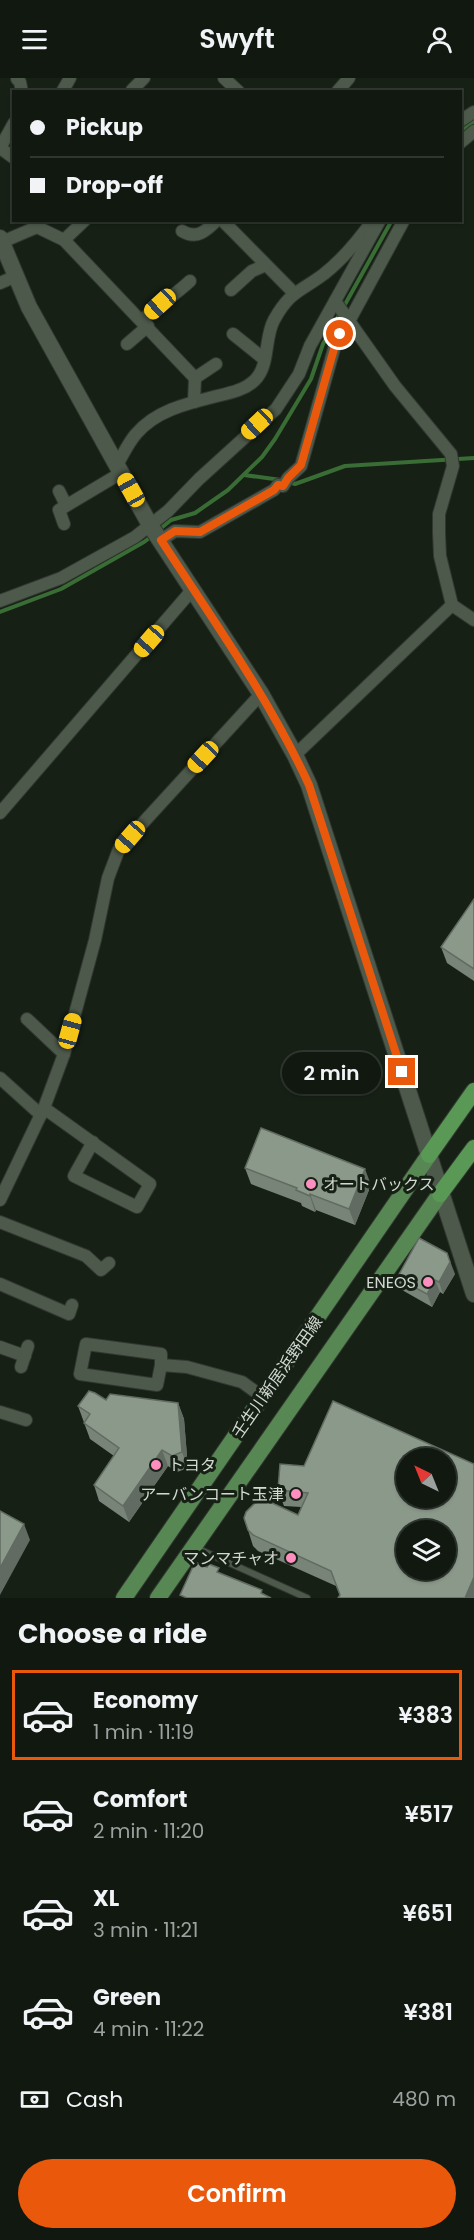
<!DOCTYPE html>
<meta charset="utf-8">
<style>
body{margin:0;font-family:Poppins,"Noto Sans JP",sans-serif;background:#1e251e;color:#f1f3f6;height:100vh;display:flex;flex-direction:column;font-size:22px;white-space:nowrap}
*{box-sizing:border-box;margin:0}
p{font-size:20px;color:#9ca09f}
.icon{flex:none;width:33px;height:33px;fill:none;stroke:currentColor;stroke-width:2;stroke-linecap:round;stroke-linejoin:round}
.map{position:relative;height:1520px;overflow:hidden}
.panel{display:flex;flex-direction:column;background:#101810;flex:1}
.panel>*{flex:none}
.guide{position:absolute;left:12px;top:12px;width:450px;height:132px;border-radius:0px;box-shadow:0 2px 4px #0004,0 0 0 2px #303730;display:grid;align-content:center;height:132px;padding:0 18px;background:#101810}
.needle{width:39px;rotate:317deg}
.fabs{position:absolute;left:396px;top:1370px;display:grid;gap:12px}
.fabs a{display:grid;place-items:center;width:60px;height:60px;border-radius:50%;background:#101810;box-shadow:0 2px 4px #0004,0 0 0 2px #303730;font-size:30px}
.end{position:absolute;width:27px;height:27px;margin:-14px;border:8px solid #ea580c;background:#fff;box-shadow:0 0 0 3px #fff}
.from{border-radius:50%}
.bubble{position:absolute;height:42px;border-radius:21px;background:#101810;box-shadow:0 2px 4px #0004,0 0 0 2px #303730;font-size:20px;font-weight:600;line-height:42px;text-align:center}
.car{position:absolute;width:18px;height:36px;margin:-18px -9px;border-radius:8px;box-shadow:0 0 4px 2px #0007;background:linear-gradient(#f5c518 24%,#345 0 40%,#f5c518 0 76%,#345 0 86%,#f5c518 0)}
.guide b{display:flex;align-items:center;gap:21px;height:57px;font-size:22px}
.guide b+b{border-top:2px solid #303730}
.guide i{width:15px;height:15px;background:#f1f3f6}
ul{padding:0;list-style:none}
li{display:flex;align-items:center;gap:18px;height:90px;margin:0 12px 9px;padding:0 6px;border:3px solid transparent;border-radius:0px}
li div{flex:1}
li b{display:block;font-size:22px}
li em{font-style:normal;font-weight:600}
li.selected{border-color:#ea580c}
li>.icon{width:54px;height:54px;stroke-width:1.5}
h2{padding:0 18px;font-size:27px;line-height:72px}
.pay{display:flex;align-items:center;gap:15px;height:66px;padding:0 18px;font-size:22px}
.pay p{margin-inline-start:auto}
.action{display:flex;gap:12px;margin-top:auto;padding:12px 18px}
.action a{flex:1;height:69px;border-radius:36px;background:#ea580c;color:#fff;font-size:24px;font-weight:600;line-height:69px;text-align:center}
header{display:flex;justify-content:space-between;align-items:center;height:78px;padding:0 18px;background:#101810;font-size:27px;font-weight:600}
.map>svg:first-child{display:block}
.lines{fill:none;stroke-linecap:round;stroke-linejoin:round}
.stream{stroke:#396d35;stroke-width:4}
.service-casing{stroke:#313830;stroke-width:8}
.minor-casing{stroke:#313830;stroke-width:14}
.tertiary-casing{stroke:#313830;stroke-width:18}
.primary-casing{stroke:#313830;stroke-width:18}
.trunk-casing{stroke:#313830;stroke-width:18}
.service{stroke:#4d594b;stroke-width:6}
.minor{stroke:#4d594b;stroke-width:12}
.tertiary{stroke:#4d594b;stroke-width:16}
.primary{stroke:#578853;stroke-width:16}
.trunk{stroke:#5a9856;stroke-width:16}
.wall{fill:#788477}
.shaded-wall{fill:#616b61}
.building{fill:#8b998a;stroke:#616b61;stroke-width:1.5;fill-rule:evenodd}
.route{stroke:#ea580c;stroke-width:8}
.poi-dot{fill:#fd8ec0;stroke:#162015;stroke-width:2}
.labels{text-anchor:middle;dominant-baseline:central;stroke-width:6;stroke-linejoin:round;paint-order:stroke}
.poi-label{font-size:16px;fill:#d2d9d1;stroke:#162015;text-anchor:end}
.street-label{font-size:16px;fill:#d2d9d1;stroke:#162015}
</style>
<header><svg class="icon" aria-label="menu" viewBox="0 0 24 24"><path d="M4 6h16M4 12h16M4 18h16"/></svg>Swyft<svg class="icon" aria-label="person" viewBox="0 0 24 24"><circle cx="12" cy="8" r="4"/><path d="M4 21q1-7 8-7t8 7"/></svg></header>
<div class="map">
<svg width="474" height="1520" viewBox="0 0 474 1520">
<rect width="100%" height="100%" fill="#162015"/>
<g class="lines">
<g class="stream">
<path d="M460,54l14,-11"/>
<path d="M244,397l37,5"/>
<path d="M289,404l6,2 50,-18 129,-8"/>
<path d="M160,451l11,-9 24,-7 33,-23 34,-33 13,-18 36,-60 12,-35 69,-124"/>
<path d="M0,534l61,-23 83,-47 8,-6"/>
</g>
<defs>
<path id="service" d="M194,1469l113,51"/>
<g id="minor">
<path d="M224,0l15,14"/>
<path d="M17,1l3,3 2,10"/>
<path d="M132,12l12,-12"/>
<path d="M62,14l8,-14"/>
<path d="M337,14l12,-14"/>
<path d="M460,43l14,-9"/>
<path d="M460,65l14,-12"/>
<path d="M0,70l14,-25"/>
<path d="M0,70l14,10"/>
<path d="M222,142l72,73"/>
<path d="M37,149l27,13 21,-20"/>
<path d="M182,153c15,9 24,0 35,-11"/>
<path d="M64,162l131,138 -1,24"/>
<path d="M2,164l35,-15 -1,-7"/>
<path d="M0,205l16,-7"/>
<path d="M231,212l21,-19 14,-6"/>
<path d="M335,223l60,85 56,68 2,12 -14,48v19l1,23 12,49 22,15"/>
<path d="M142,242c15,-14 32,-24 48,-39"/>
<path d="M233,256l31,25"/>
<path d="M127,266l21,-18"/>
<path d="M195,300l21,-14"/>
<path d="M117,387c6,-10 11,-22 19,-31 20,-24 53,-31 81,-38 13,-3 28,-6 38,-16 15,-15 9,-42 19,-60 16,-29 26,-28 50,-46 19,-15 34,-33 49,-54"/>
<path d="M59,413l7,14"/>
<path d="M64,446l-5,-14 62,-37"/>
<path d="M161,462l14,-9 25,1 74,-42 4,-5 5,1 5,-8 13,-12 33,-117 70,-129"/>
<path d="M0,523l61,-23 74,-41 33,-26 31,-32 77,-70 23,-35 11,-28 70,-126"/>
<path d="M295,677l157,-150"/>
<path d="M0,735l193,-224"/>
<path d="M27,941l37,35"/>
<path d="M0,1000l41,37"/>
<path d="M44,1030l106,76 -13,23 -63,-31 19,-34"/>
<path d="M0,1122l44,-92 20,-54 31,-114 13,-62 11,-29 142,-155"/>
<path d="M0,1144l86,34 15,14 8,-7"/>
<path d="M0,1206l69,30 3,-9"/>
<path d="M0,1269l25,9"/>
<path d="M161,1287v-11l-75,-10 -6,30 77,11 4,-20 26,2 55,15 22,16"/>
<path d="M21,1289l7,-21"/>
<path d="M0,1334l26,8"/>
</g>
<path id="tertiary" d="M0,160l29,69 121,218 111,169 34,61 14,30 165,509"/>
<g id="primary">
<path d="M124,1520l305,-443"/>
<path d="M158,1520l282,-404"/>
</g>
<g id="trunk">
<path d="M429,1077l45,-64"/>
<path d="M440,1116l34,-46"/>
</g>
</defs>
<use href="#service" class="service-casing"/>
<use href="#minor" class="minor-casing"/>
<use href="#tertiary" class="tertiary-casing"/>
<use href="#primary" class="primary-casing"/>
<use href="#trunk" class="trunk-casing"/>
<use href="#service" class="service"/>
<use href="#minor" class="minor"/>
<use href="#tertiary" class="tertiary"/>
<use href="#primary" class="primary"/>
<use href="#trunk" class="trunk"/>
</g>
<g class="wall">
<path d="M474,821v82l-27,-18 -6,-16z"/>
<path d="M245,1090l126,17 -16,40 -39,-15 -1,2 -13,-6 -1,-3 -50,-19z"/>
<path d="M455,1196l-12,20 -3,-2 -8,15 -30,-17 -5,-12z"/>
<path d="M106,1322l72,3 6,16 4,49 -11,4 -9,-6 -39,56 -30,-21 -5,-16 20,-29 -24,-17 -12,-33z"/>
<path d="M304,1388l36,129 -4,-9 -78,-35 -5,-5 -5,-16 50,-15 3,-8 -17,-1 -6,-16z"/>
</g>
<g class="shaded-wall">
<path d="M365,1091l6,16 -16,40 -6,-16z"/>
<path d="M310,1116l6,16 -1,2 -5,-16z"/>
<path d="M447,1175l8,21 -12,20 -4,-12z"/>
<path d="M435,1202l5,12 -8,15 -5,-13z"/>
<path d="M178,1325l6,16 4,49 -6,-16z"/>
<path d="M162,1372l6,16 -39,56 -6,-16z"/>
<path d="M24,1446l6,16 -30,55v-27z"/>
<path d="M474,1499v21h-9z"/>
</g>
<g class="building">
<path d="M474,821v70l-33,-22z"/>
<path d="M261,1050l104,41 -16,40 -39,-15v2l-14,-6 1,-2 -52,-20z"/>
<path d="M419,1160l28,15 3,9 -11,20 -4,-2 -8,14 -30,-16z"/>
<path d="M89,1313l6,2 11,7 4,-6 68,9 4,49 -10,4 -10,-6 -39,56 -29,-21 25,-37 -35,-25 6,-9 -12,-8z"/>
<path d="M333,1323l141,63v113l-9,21h-127l2,-3 -9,-24 -78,-36 -5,-5 -4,-12 2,-6 9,-9 7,-2h6l30,14 10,-22 -30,-3 2,-26 24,2zM406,1380h40v39h-40zM406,1452h40v39h-40z"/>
<path d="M0,1433l24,13 -24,44z"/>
<path d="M195,1484l12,5 2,-3 10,4 -2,4 45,18 -1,3 10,5h-84l-7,-3z"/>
</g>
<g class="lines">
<path class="route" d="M340,256l-6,15 -33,116 -13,13 -5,8 -5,-1 -4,5 -74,42 -25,-1 -14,9c52,80 108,158 148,245l93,287"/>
</g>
<g class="poi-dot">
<circle cx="311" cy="1106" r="6"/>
<circle cx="428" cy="1204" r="6"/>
<circle cx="156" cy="1387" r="6"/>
<circle cx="296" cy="1416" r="6"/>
<circle cx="291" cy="1480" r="6"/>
</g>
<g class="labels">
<g class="poi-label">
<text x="323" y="1106" text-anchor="start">オートバックス</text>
<text x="416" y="1204">ENEOS</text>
<text x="168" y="1387" text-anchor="start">トヨタ</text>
<text x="284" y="1416">アーバンコート玉津</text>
<text x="279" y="1480">マンマチャオ</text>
</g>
<g class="street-label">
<text transform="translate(277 1299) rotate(-55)">壬生川新居浜野田線</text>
</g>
</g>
</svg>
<div class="fabs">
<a><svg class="needle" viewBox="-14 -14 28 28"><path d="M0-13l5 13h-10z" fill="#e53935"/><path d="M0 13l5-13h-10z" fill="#9ca09f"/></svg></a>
<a><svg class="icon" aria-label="layers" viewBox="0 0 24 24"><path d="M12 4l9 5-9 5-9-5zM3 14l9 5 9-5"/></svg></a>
</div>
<i class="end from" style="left:340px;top:256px"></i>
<i class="end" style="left:402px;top:994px"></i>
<div class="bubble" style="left:282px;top:974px;width:99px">2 min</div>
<i class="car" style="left:160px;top:226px;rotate:228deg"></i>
<i class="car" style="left:257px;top:346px;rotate:227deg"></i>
<i class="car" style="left:131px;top:412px;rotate:331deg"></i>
<i class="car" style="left:149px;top:563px;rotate:221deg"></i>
<i class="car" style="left:203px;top:679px;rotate:223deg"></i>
<i class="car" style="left:130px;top:759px;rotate:221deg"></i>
<i class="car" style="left:70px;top:953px;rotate:15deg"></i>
<div class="guide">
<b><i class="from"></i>Pickup</b>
<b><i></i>Drop-off</b>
</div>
</div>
<section class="panel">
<h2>Choose a ride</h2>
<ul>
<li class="selected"><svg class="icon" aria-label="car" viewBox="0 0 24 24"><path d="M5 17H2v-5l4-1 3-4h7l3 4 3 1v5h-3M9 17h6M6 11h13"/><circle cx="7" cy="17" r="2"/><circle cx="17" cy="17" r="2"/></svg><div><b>Economy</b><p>1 min · 11:19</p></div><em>¥383</em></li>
<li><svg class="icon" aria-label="car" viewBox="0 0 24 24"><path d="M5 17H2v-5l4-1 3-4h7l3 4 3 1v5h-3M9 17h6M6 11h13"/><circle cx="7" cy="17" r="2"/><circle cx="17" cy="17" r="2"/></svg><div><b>Comfort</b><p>2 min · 11:20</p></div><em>¥517</em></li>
<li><svg class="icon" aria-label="car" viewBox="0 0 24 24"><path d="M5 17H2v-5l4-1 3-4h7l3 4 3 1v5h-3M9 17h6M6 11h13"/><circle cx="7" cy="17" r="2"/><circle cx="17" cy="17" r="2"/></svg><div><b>XL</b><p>3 min · 11:21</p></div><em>¥651</em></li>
<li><svg class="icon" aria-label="car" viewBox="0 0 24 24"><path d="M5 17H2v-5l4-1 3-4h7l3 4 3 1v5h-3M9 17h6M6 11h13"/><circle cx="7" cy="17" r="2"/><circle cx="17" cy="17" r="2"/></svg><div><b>Green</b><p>4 min · 11:22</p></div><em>¥381</em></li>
</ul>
<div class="pay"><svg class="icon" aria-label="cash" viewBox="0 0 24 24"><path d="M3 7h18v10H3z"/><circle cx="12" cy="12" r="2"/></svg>Cash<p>480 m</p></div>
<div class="action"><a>Confirm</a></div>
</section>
